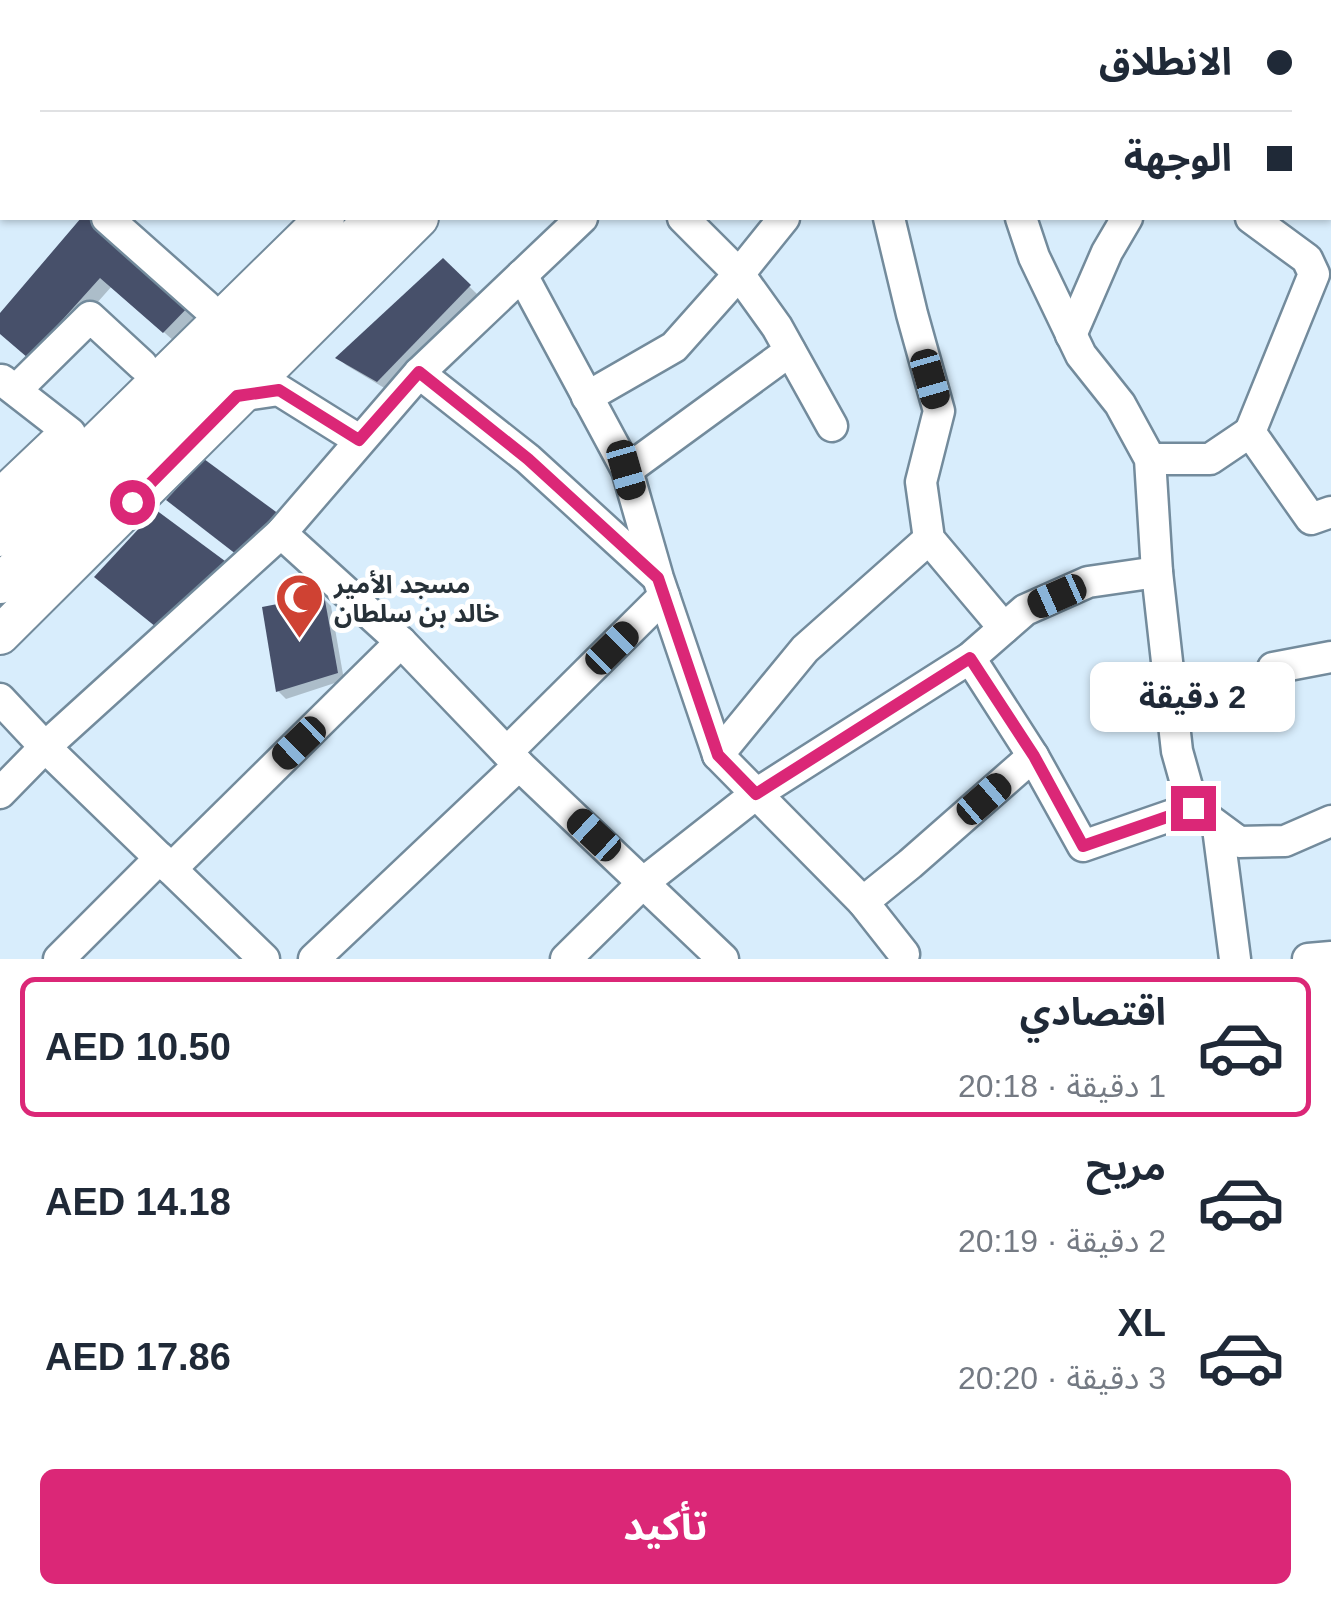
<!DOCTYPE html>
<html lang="ar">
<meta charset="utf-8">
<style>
body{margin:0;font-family:Helvetica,"Noto Sans Arabic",sans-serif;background:#f2f2f3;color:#1f2937;direction:rtl;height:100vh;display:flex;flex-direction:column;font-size:38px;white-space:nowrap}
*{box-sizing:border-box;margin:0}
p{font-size:32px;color:#747a83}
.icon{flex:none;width:55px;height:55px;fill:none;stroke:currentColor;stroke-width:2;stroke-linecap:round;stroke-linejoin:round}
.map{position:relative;height:959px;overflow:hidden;direction:ltr}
.drawer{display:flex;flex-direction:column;background:#fff;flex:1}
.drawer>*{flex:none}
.top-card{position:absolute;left:0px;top:0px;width:1332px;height:220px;box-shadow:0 2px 8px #0004;direction:rtl;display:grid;align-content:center;height:220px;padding:0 40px;background:#fff}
.end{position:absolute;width:45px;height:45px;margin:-22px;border:12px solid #db2777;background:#fff;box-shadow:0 0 0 5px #fff}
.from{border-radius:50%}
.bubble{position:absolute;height:70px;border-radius:15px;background:#fff;box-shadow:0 2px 8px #0004;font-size:32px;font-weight:700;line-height:70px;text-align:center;direction:rtl}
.car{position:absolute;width:30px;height:60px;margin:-30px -15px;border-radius:12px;box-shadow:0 0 8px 2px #0007;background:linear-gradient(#222 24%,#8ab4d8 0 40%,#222 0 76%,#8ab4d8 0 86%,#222 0)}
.top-card b{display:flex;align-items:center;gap:35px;height:95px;font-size:38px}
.top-card b+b{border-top:2px solid #e0e1e3}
.top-card i{width:25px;height:25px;background:#1f2937}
ul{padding:18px 0 0;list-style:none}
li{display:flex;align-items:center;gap:30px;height:140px;margin:0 20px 15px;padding:0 20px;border:5px solid transparent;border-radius:15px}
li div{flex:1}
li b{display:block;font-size:38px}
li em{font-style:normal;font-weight:700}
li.on{border-color:#db2777}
li>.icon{width:90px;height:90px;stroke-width:1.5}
.cta{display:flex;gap:20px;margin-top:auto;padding:20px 40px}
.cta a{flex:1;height:115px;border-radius:15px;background:#db2777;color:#fff;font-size:40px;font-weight:700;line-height:115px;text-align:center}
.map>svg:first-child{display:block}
.shadow{fill:#0003}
.building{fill:#47506a}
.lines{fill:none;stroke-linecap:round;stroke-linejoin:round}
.minor-casing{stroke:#738b9c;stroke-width:35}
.major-casing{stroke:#738b9c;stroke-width:42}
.minor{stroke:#fff;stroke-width:30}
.major{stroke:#fff;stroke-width:38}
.route{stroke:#db2777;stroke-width:12}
.labels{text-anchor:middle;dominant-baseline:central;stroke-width:10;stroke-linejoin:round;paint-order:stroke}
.poi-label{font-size:25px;font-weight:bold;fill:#273138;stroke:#fff;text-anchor:start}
</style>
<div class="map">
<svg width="1331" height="959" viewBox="0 0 1331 959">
<rect width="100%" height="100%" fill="#d8edfc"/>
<g class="shadow">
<path d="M84,218h8l109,96 -26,28 -63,-56 -72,81 -40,-35v-15z"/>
<path d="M443,261l34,33 -91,95 -40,-24 -8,-7z"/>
<path d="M323,598l8,8 13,74 -58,19 -8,-8z"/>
</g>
<g class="building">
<path d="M81,218h15l97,84 -30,31 -63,-55 -72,80 -28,-24v-21z"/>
<path d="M443,258l28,27 -94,97 -42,-24z"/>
<path d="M204,459l79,58 -42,41 -75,-58z"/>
<path d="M156,510l73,54 -68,67 -67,-54z"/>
<path d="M324,595l14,78 -62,19 -14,-85z"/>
</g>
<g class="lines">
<defs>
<g id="minor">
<path d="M169,0l3,2"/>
<path d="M918,0l2,2"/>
<path d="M1136,0v2"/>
<path d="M127,2l2,-2"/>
<path d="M274,2l3,-2"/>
<path d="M999,2l2,-2"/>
<path d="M1330,110h1"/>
<path d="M0,133l2,-3"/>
<path d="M107,218l99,88"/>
<path d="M683,218l56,56 38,53 55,99"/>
<path d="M889,218l23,96 27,97 -18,71 8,57 75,89"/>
<path d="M1021,218l13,39 47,98 39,49 30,55 7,113 20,179 16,57 46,34 46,-1 46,-20"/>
<path d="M1251,218l56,41 7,15 -64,158 61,87 20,-7"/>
<path d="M522,275l105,195 31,108 60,177 145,147 41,52"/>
<path d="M1071,335l36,-83 20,-34"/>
<path d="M419,373l109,86 128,117"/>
<path d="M2,380l68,53"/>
<path d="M16,390l74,-73 52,48"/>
<path d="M237,396l42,-6 80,50"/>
<path d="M587,397l87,-50 65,-73 45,-56"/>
<path d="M1150,459h60l40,-27"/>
<path d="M627,470l163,-119"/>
<path d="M281,533l120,109 118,123 204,194"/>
<path d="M970,658l63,98 50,90 110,-38"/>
<path d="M1273,668l58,-11"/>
<path d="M0,699l45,48 219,212"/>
<path d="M507,752l157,-156"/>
<path d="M718,755l87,-106 124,-110"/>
<path d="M0,793l45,-46 236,-214 138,-160 163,-155"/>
<path d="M1218,828l17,131"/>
<path d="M171,869l230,-227"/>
<path d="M863,902l47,-38 123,-108"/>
<path d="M59,959l101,-101"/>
<path d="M314,959l205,-194"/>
<path d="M566,959l78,-77 112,-88 214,-136 55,-48 63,-28 69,-10"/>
<path d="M1308,959l23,-2"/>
</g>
<g id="major">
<path d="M483,2l2,-2"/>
<path d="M520,2l2,-2"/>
<path d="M565,2l2,-2"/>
<path d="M0,499l60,-57"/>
<path d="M0,537l325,-319"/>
<path d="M0,584l375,-366"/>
<path d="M0,635l419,-417"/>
</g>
</defs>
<use href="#minor" class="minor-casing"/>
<use href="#major" class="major-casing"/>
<use href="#minor" class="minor"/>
<use href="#major" class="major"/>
</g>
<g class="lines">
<path class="route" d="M132,502l105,-106 42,-6 80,50 60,-68 109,87 130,119 60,177 38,39 214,-136 64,98 49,90 110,-38"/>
</g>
<defs>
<symbol id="mosque-pin" viewBox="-11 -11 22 30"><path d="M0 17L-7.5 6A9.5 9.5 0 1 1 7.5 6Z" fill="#cf4233" stroke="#fff"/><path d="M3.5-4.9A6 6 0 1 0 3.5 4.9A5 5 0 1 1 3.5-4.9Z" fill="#fff"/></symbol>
</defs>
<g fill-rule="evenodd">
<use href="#mosque-pin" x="272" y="570" width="55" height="75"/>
</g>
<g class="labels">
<g class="poi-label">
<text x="334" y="584">مسجد الأمير<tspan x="334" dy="29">خالد بن سلطان</tspan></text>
</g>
</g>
</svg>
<i class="end from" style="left:132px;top:502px"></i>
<i class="end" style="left:1193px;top:808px"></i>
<div class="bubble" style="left:1090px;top:662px;width:205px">2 دقيقة</div>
<i class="car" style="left:930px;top:379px;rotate:164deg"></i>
<i class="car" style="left:626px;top:470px;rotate:164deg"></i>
<i class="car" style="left:1057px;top:596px;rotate:246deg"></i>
<i class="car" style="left:612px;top:648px;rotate:45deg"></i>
<i class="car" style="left:299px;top:743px;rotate:226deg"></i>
<i class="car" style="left:984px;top:799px;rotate:49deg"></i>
<i class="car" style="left:594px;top:835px;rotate:313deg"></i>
<div class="top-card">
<b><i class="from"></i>الانطلاق</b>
<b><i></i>الوجهة</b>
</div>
</div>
<section class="drawer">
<ul>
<li class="on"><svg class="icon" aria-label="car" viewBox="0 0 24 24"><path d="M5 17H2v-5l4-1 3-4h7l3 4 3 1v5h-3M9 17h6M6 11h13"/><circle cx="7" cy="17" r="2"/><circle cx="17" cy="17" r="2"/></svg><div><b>اقتصادي</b><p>1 دقيقة · 20:18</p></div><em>AED 10.50</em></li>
<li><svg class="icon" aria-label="car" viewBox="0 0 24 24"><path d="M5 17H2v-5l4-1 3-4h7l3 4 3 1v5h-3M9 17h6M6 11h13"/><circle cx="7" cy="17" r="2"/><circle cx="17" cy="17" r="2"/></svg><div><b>مريح</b><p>2 دقيقة · 20:19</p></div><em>AED 14.18</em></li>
<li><svg class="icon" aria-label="car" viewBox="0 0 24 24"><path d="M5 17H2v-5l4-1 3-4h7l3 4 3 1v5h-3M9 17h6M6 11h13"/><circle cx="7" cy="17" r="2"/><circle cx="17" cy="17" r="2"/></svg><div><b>XL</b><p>3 دقيقة · 20:20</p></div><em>AED 17.86</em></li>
</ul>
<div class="cta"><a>تأكيد</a></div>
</section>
